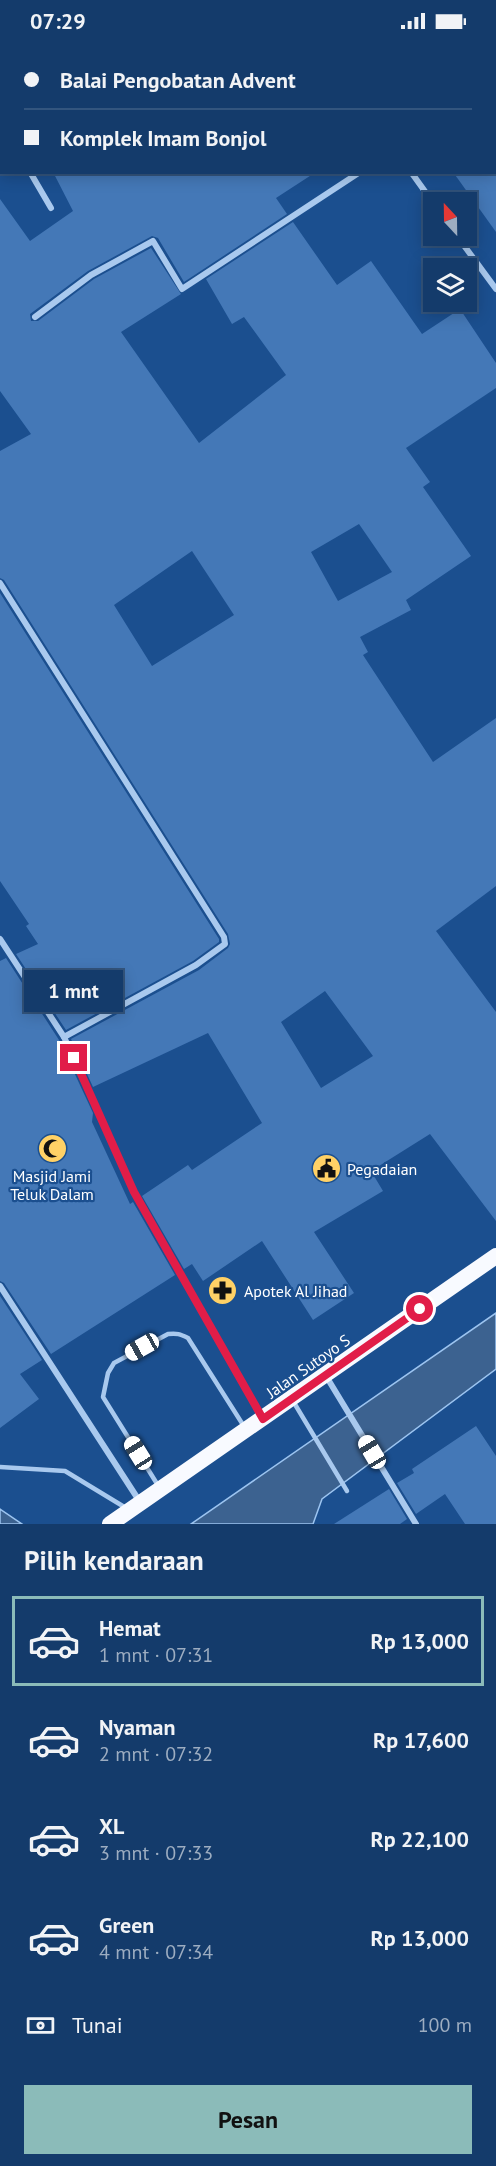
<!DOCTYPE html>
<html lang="id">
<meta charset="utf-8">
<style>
body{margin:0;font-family:"PT Sans",sans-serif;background:#214673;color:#f1f3f6;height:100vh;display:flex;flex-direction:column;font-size:22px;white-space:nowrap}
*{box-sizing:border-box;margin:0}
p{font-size:20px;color:#9dadc1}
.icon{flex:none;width:33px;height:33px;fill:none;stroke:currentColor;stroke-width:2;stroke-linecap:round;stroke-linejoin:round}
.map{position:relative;height:1482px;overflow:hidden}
.details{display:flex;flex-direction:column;background:#143b6b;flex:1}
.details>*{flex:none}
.guide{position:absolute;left:0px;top:0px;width:496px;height:132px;box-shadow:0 3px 15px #0003,0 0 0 2px #33557e;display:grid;align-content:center;height:132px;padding:0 24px;background:#143b6b}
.needle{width:39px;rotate:338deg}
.tools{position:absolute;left:423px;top:150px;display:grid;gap:12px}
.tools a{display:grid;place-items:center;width:54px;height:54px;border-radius:0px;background:#143b6b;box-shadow:0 3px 15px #0003,0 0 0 2px #33557e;font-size:30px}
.end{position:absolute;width:27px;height:27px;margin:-14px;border:8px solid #e11d48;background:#fff;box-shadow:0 0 0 3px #fff}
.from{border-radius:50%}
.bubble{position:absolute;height:42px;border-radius:0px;background:#143b6b;box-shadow:0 3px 15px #0003,0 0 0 2px #33557e;font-size:20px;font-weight:600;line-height:42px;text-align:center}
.car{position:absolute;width:18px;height:36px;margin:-18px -9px;border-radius:8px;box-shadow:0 0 4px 2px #0007;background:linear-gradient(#fff 24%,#345 0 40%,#fff 0 76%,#345 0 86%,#fff 0)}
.guide b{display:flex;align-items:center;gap:21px;height:57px;font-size:22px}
.guide b+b{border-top:2px solid #33557e}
.guide i{width:15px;height:15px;background:#f1f3f6}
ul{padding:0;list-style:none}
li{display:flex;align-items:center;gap:18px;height:90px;margin:0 12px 9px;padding:0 12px;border:3px solid transparent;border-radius:0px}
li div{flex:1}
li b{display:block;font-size:22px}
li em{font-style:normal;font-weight:600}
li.on{border-color:#8bbbb9}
li>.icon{width:54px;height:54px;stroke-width:1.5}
h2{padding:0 24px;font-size:27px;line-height:72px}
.pay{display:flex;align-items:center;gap:15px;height:66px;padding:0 24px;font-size:22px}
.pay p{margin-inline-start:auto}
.action{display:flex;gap:12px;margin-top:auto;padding:12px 24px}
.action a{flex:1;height:69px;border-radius:0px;background:#8bbbb9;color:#111;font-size:24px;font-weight:600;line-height:69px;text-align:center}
.status{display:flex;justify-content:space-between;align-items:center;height:42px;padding:0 30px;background:#143b6b;direction:ltr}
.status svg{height:16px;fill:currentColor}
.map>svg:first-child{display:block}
.water{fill:#3c6290;stroke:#9cc4f0;stroke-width:1.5}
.building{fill:#4478b7;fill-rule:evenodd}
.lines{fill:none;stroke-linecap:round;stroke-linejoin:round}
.service{stroke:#a9c9ee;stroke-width:4.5}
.minor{stroke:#a9c9ee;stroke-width:6}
.trunk{stroke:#f8faff;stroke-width:16}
.route{stroke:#e11d48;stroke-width:8}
.labels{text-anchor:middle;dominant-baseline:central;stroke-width:4.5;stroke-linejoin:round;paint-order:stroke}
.poi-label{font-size:16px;fill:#fff;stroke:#1b4f8f;text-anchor:start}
.street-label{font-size:16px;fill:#fff;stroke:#1b4f8f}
</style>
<div class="status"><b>07:29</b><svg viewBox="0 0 49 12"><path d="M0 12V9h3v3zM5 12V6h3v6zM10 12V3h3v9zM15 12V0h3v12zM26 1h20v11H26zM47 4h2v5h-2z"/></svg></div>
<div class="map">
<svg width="496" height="1482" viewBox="0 0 496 1482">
<rect width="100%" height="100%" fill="#1b4f8f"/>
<g class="water">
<path d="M496,1271v56l-174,130 -9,25h-122z"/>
<path d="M0,1467l22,15h-22z"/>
</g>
<g class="building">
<path d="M53,130h263l-40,26 11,16 -103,68 -26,-44 -6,-2 -64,35 -58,43 1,7h7l56,-42 57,-31 30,46 -60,38 78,111 87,-68 -42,-58 -12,7 -26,-45 87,-57 44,63 34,-24 51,73 38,-25 36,54v25l-90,60 24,34 -7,5 48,69 -65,44 5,10 -51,27 8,15 -5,3 70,107 63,-44v168l-60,45 60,81v209l-66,-87 -59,37 12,20 -69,41 40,61 -41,27 -51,-79 -59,40 -11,-17 -8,5 -42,-73 46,-31 4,5 70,-47 -54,-90 -115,54 -22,-48 128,-69 29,-22 2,-4 -2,-10 -224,-354 -4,-2v-127l31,-17 -31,-43v-192l30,42 43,-30zM359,482l33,48 -54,29 -27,-49zM192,509l42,64 -82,51 -38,-61zM325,949l48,65 -52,32 -40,-66z"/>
<path d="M453,130h43v60z"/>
<path d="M0,551l219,346v3l-26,19 -127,69 -50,-76 22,-10 -12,-18 3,-2 -29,-43z"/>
<path d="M6,916l53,82 34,73 -1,9 38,82 3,-2 42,73 -124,79 -47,-71 -4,-2v-320z"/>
<path d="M0,1254l42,64 -22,14 19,25 -39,29z"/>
<path d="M476,1384l20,30v68h-31l-20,-30 -29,20 -19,-31 17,-10 -2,-4z"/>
<path d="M389,1447l18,30 -7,5h-66z"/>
</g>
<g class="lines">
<g class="service">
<path d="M293,1359l54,90"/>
<path d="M0,1425l65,4 61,37"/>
<path d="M159,1445l-56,-90 5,-24 6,-10 54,-29c9,-1 12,0 20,4l57,90"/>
</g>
<g class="minor">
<path d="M318,0l1,2"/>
<path d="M97,2l3,-2"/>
<path d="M0,63l2,-1"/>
<path d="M0,82l2,3"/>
<path d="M30,130l21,36"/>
<path d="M411,130l23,32"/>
<path d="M457,194l39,53"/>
<path d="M35,275l56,-42 62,-34 29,48 178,-117"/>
<path d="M0,541l224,354 1,7 -29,21 -132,72"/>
<path d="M0,897l64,98 70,155 127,224"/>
<path d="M0,1244l140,216"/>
<path d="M326,1334l90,148"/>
</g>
<path class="trunk" d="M110,1482l386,-268"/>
</g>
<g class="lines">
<path class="route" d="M74,1016l60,134 129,227 157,-110"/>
</g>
<defs>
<symbol id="mosque-disc" viewBox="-11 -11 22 22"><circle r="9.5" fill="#ffd166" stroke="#1b4f8f"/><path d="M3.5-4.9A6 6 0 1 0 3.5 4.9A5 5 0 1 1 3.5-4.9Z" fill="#111"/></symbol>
<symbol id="civic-disc" viewBox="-11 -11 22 22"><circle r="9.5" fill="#ffd166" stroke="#1b4f8f"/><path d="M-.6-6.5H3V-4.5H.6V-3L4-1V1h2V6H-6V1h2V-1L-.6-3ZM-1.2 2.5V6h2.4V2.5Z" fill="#111"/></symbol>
<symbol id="pharmacy-disc" viewBox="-11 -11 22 22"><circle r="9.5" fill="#ffd166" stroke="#1b4f8f"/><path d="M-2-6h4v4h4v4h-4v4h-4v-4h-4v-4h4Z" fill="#111"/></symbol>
</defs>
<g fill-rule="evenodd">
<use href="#mosque-disc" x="36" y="1090" width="33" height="33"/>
<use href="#civic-disc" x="310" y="1110" width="33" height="33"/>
<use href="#pharmacy-disc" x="206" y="1232" width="33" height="33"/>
</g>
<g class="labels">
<g class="poi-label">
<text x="347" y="1127">Pegadaian</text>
<text x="52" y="1134" text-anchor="middle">Masjid Jami<tspan x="52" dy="18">Teluk Dalam</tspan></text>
<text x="244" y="1249">Apotek Al Jihad</text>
</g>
<g class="street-label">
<text transform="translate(308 1324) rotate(-35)">Jalan Sutoyo S</text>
</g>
</g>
</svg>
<div class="tools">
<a><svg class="needle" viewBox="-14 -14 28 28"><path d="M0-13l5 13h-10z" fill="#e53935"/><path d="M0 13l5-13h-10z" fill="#9dadc1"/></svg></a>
<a><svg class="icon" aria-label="layers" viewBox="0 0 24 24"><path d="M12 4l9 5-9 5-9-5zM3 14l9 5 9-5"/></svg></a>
</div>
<i class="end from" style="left:420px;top:1267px"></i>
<i class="end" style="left:74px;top:1016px"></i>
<div class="bubble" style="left:24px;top:928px;width:99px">1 mnt</div>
<i class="car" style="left:142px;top:1305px;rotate:241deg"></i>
<i class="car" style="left:372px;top:1410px;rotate:329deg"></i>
<i class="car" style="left:138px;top:1411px;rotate:328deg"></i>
<div class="guide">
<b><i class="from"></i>Balai Pengobatan Advent</b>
<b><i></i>Komplek Imam Bonjol</b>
</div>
</div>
<section class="details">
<h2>Pilih kendaraan</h2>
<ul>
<li class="on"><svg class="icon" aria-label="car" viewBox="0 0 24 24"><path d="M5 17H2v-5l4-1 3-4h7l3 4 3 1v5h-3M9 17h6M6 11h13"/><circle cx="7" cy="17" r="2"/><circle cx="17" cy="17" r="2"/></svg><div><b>Hemat</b><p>1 mnt · 07:31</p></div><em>Rp 13,000</em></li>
<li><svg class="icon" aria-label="car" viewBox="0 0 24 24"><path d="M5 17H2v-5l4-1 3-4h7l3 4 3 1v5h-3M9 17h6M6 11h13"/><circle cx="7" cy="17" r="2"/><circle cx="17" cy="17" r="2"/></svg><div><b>Nyaman</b><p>2 mnt · 07:32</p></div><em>Rp 17,600</em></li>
<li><svg class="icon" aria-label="car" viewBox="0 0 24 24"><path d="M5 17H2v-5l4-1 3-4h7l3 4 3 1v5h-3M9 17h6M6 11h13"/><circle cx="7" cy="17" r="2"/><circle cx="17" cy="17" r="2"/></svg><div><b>XL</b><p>3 mnt · 07:33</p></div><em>Rp 22,100</em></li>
<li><svg class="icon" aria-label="car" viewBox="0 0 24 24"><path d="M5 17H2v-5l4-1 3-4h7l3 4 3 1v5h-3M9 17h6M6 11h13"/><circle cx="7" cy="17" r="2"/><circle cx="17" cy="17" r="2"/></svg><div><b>Green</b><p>4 mnt · 07:34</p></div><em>Rp 13,000</em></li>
</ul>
<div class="pay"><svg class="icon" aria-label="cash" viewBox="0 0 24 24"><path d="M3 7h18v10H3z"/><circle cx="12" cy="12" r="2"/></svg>Tunai<p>100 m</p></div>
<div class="action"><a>Pesan</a></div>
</section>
